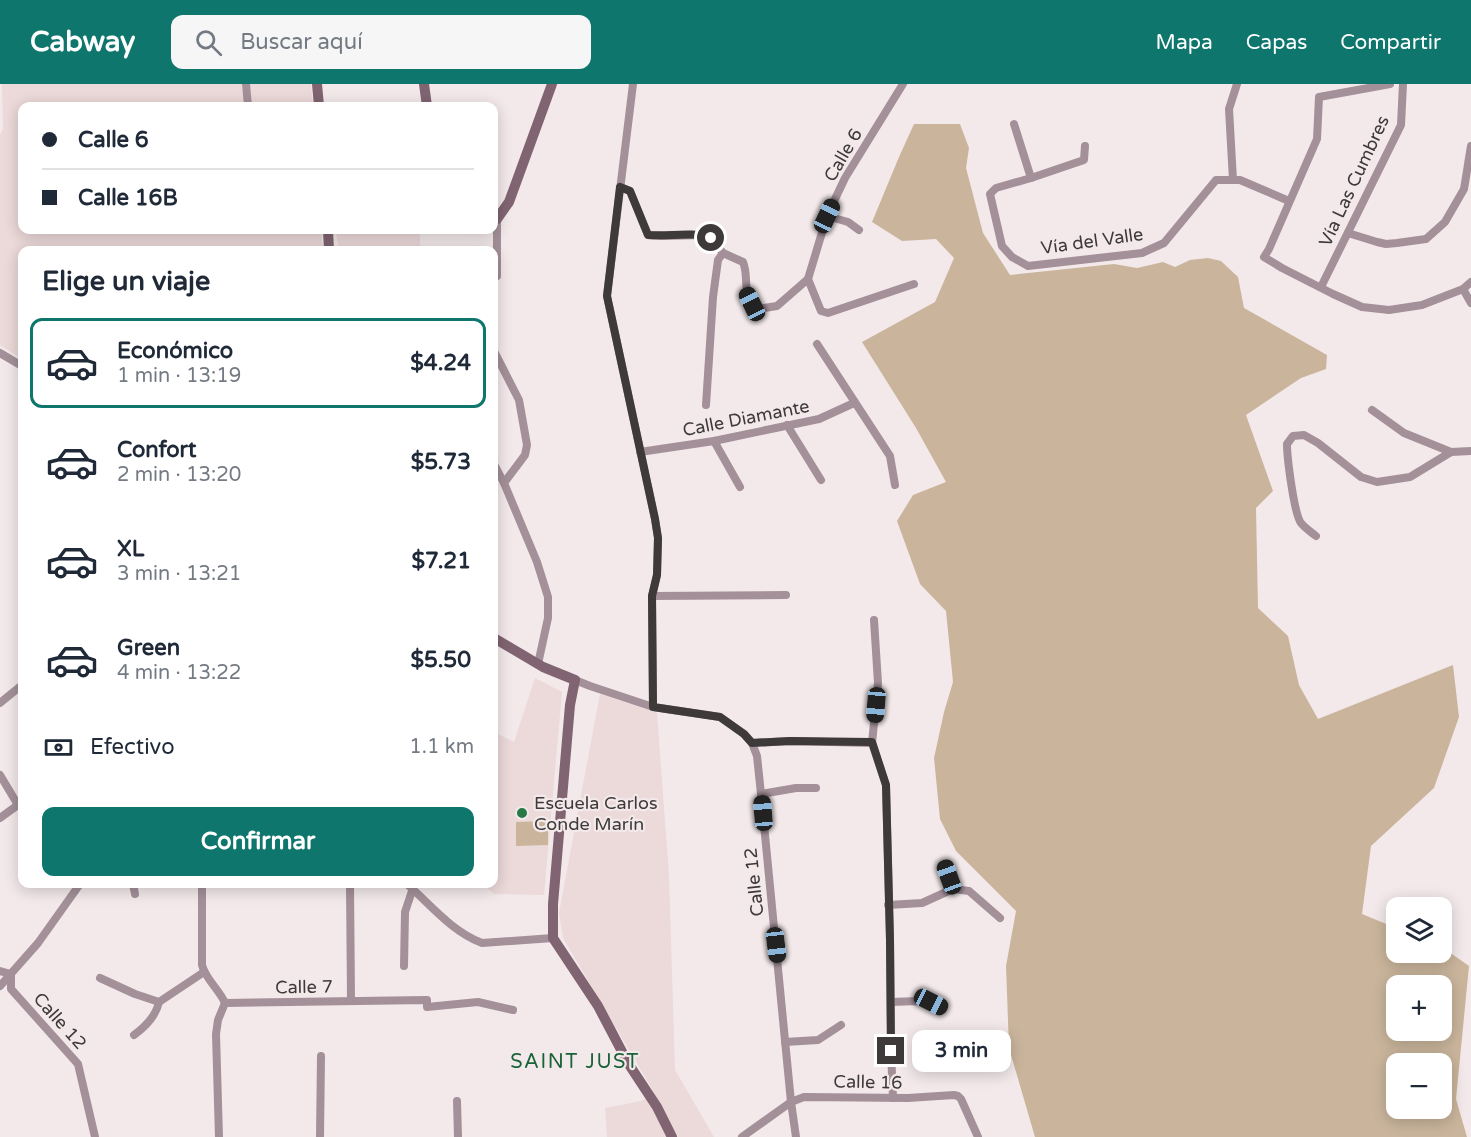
<!DOCTYPE html>
<html lang="es">
<meta charset="utf-8">
<style>
body{margin:0;font-family:"Varela Round",sans-serif;background:#f6f6f7;color:#1f2937;height:100vh;display:flex;flex-direction:column;font-size:22px;white-space:nowrap}
*{box-sizing:border-box;margin:0}
p{font-size:20px;color:#747a83}
.icon{flex:none;width:33px;height:33px;fill:none;stroke:currentColor;stroke-width:2;stroke-linecap:round;stroke-linejoin:round}
.map{position:relative;flex:1;overflow:hidden}
.panel{position:absolute;left:18px;top:162px;width:480px;height:642px;display:flex;flex-direction:column;background:#fff;border-radius:12px;box-shadow:0 3px 15px #0003}
.panel>*{flex:none}
.hud{position:absolute;left:18px;top:18px;width:480px;height:132px;border-radius:12px;box-shadow:0 3px 15px #0003;display:grid;align-content:center;height:132px;padding:0 24px;background:#fff}
.fabs{position:absolute;left:1386px;top:813px;display:grid;gap:12px}
.fabs a{display:grid;place-items:center;width:66px;height:66px;border-radius:12px;background:#fff;box-shadow:0 3px 15px #0003;font-size:30px}
.end{position:absolute;width:27px;height:27px;margin:-14px;border:8px solid #3e3a3a;background:#fff;box-shadow:0 0 0 3px #fff}
.from{border-radius:50%}
.bubble{position:absolute;height:42px;border-radius:12px;background:#fff;box-shadow:0 3px 15px #0003;font-size:20px;font-weight:700;line-height:42px;text-align:center}
.car{position:absolute;width:18px;height:36px;margin:-18px -9px;border-radius:8px;box-shadow:0 0 4px 2px #0007;background:linear-gradient(#222 24%,#8ab4d8 0 40%,#222 0 76%,#8ab4d8 0 86%,#222 0)}
.hud b{display:flex;align-items:center;gap:21px;height:57px;font-size:22px}
.hud b+b{border-top:2px solid #e0e1e3}
.hud i{width:15px;height:15px;background:#1f2937}
ul{padding:0;list-style:none}
li{display:flex;align-items:center;gap:18px;height:90px;margin:0 12px 9px;padding:0 12px;border:3px solid transparent;border-radius:12px}
li div{flex:1}
li b{display:block;font-size:22px}
li em{font-style:normal;font-weight:700}
li.current{border-color:#0f766e}
li>.icon{width:54px;height:54px;stroke-width:1.5}
h2{padding:0 24px;font-size:27px;line-height:72px}
.pay{display:flex;align-items:center;gap:15px;height:66px;padding:0 24px;font-size:22px}
.pay p{margin-inline-start:auto}
.cta{display:flex;gap:12px;margin-top:auto;padding:12px 24px}
.cta a{flex:1;height:69px;border-radius:12px;background:#0f766e;color:#fff;font-size:24px;font-weight:700;line-height:69px;text-align:center}
header{display:flex;align-items:center;gap:36px;box-sizing:border-box;height:84px;padding:0 30px;background:#0f766e;color:#fff}
header strong{font-size:28px}
nav{display:flex;gap:33px;margin-inline-start:auto;font-size:21px}
.search{width:420px;height:54px;background:#f6f6f7;display:flex;align-items:center;gap:15px;box-sizing:border-box;padding:0 21px;border-radius:12px;color:#747a83;font-size:22px}
.map>svg:first-child{display:block}
.built{fill:#ecd9da}
.green{fill:#cab59c;fill-rule:evenodd}
.lines{fill:none;stroke-linecap:round;stroke-linejoin:round}
.street{stroke:#a49099;stroke-width:8}
.secondary{stroke:#806471;stroke-width:10}
.route{stroke:#3e3a3a;stroke-width:8}
.poi-dot{fill:#297848;stroke:#f3e9ea;stroke-width:2}
.labels{text-anchor:middle;dominant-baseline:central;stroke-width:4.5;stroke-linejoin:round;paint-order:stroke}
.street-label{font-size:18px;fill:#3e3a3a;stroke:#f3e9ea}
.poi-label{font-size:18px;fill:#3e3a3a;stroke:#f3e9ea;text-anchor:start}
.neighbourhood-label{font-size:20px;letter-spacing:1.5px;fill:#196338;stroke:#f3e9ea}
</style>
<header>
<strong>Cabway</strong>
<div class="search"><svg class="icon" aria-label="search" viewBox="0 0 24 24"><circle cx="10" cy="10" r="6"/><path d="M15 15l6 6"/></svg>Buscar aquí</div>
<nav><a>Mapa</a><a>Capas</a><a>Compartir</a></nav>
</header>
<div class="map">
<svg width="1471" height="1053" viewBox="0 0 1471 1053">
<rect width="100%" height="100%" fill="#f3e9ea"/>
<g class="built">
<path d="M2,0h309l2,22h-291v124h299l2,20h-301v109l-22,-14v-211l3,-5z"/>
<path d="M336,146h84v17h-82z"/>
<path d="M535,594l27,14 -18,203 -50,-1 -12,-10h12v-152l20,10z"/>
<path d="M600,610l57,19 12,162 6,195 39,67h-107l-2,-29 36,-7 14,-7 -92,-156 -4,-25z"/>
</g>
<g class="green">
<path d="M914,40h46l9,24 -3,20 17,65 27,42 104,-11 23,4 26,-6 12,5 15,-7 18,-2 13,3 17,16 6,31 83,47 -1,14 -25,9 -55,37 27,76 -17,17 2,100 30,28 11,49 19,34 135,-54 6,52 -25,71 -63,58 -9,68 34,14v24h46v-5l27,19 -13,133 11,38h-432l-26,-89 -3,-82 10,-55 -60,-60 -16,-32 -6,-61 10,-46 9,-30 -7,-71 -26,-27 -23,-63 16,-26 33,-13 -30,-54 -54,-86 73,-40 19,-44 -18,-19 -34,2 -30,-19 27,-65zM1396,902h46v44h-46zM1396,980h46v44h-46z"/>
<path d="M548,737v24l-32,1v-24z"/>
</g>
<g class="lines">
<g class="street">
<path d="M246,0l2,22"/>
<path d="M633,0l-26,212 48,223 3,19 -1,37 -5,21 1,111"/>
<path d="M903,0l-58,94 -18,38 -19,63 13,32 7,2 86,-29"/>
<path d="M1390,0l-71,13 -2,42 -48,110 -5,8 18,11 51,26 29,13 27,3 33,-5 41,-16 8,-7"/>
<path d="M1014,40l17,54"/>
<path d="M1085,62l-1,14 -53,18 -35,10 -6,6 12,52 10,11 16,9 114,-13 22,-10 52,-63h24l49,21"/>
<path d="M1233,96l-4,-71 8,-25"/>
<path d="M620,103l10,4 18,44 13,1 42,-1 8,3 12,15 20,9c7,17 -3,33 15,47l19,-3 31,-27"/>
<path d="M827,132l21,6 11,8"/>
<path d="M497,135v57"/>
<path d="M1348,149l29,9 9,2 11,-1 29,-4 19,-17 19,-33 7,-43"/>
<path d="M1321,203l80,-162 2,-41"/>
<path d="M1463,205l8,14"/>
<path d="M817,260l73,112 5,29"/>
<path d="M0,269l22,13"/>
<path d="M495,269l24,47 8,45 -2,10 -21,28"/>
<path d="M706,321l7,-108 5,-37 5,-7"/>
<path d="M1372,326l32,23 47,19"/>
<path d="M787,341l34,55"/>
<path d="M714,357l26,46"/>
<path d="M640,368l74,-11 105,-22 35,-16"/>
<path d="M494,380l10,19 33,79 11,35v21l-10,46"/>
<path d="M1316,452c-5,-4 -11,-8 -15,-13 -7,-9 -14,-66 -14,-79l6,-8 11,-1 14,8 43,34 16,5 33,-5 41,-25 20,-1"/>
<path d="M652,512l134,-1"/>
<path d="M874,536l4,63 -6,60 14,42 4,155 1,111 2,47"/>
<path d="M575,596l15,6 63,21 67,10 24,17 8,9 5,13 4,38 30,308 5,35"/>
<path d="M0,619l22,-18"/>
<path d="M752,659l38,-2 82,2"/>
<path d="M0,691l18,30"/>
<path d="M761,710l35,-6h20"/>
<path d="M0,734l22,-16"/>
<path d="M945,781l8,24"/>
<path d="M133,800l2,10"/>
<path d="M202,800v81c4,15 17,24 23,38"/>
<path d="M350,800l1,117"/>
<path d="M407,800c24,21 44,47 75,59l71,-5"/>
<path d="M888,821l34,-2 31,-14 16,2 31,27"/>
<path d="M404,882l1,-54 8,-24"/>
<path d="M0,887l11,3v15l67,75 17,73"/>
<path d="M100,894l35,16 24,8 45,-30"/>
<path d="M0,902l38,-43 42,-59"/>
<path d="M891,918c20,-1 33,-3 51,6"/>
<path d="M225,919l202,-3v7l51,-5 35,8"/>
<path d="M134,951c11,-8 22,-19 25,-33"/>
<path d="M785,958l33,-2 23,-15"/>
<path d="M457,1017l1,36"/>
<path d="M219,1053l-3,-103 2,-14 7,-17"/>
<path d="M320,1053l1,-81"/>
<path d="M742,1053l49,-35 13,-5 104,1 46,-3 4,1 3,3 17,38"/>
</g>
<g class="secondary">
<path d="M317,0l2,22"/>
<path d="M424,0l3,22"/>
<path d="M494,136l3,-1 12,-17 43,-118"/>
<path d="M328,146l1,20"/>
<path d="M494,554l49,29 32,13 -5,25 -17,199v34l45,68 30,57 29,44 15,30"/>
</g>
</g>
<g class="lines">
<path class="route" d="M711,154c-19,-7 -42,-1 -63,-3l-18,-44 -10,-4 -13,109 48,223 3,19 -1,37 -5,21 1,111 67,10 24,17 8,9 38,-2 82,1 14,43 4,155 1,111"/>
</g>
<circle class="poi-dot" cx="522" cy="729" r="6"/>
<g class="labels">
<g class="street-label">
<text transform="translate(843 71) rotate(-60)">Calle 6</text>
<text transform="translate(1354 97) rotate(-65)">Vía Las Cumbres</text>
<text transform="translate(1092 157) rotate(-8)">Vía del Valle</text>
<text transform="translate(746 334) rotate(-11)">Calle Diamante</text>
<text transform="translate(754 798) rotate(-96)">Calle 12</text>
<text transform="translate(304 903) rotate(-1)">Calle 7</text>
<text transform="translate(60 937) rotate(48)">Calle 12</text>
<text transform="translate(868 998) rotate(1)">Calle 16</text>
</g>
<g class="poi-label">
<text x="534" y="719">Escuela Carlos<tspan x="534" dy="21">Conde Marín</tspan></text>
</g>
<g class="neighbourhood-label">
<text x="575" y="978">SAINT JUST</text>
</g>
</g>
</svg>
<div class="fabs">
<a><svg class="icon" aria-label="layers" viewBox="0 0 24 24"><path d="M12 4l9 5-9 5-9-5zM3 14l9 5 9-5"/></svg></a>
<a>+</a>
<a>−</a>
</div>
<i class="end from" style="left:711px;top:154px"></i>
<i class="end" style="left:891px;top:967px"></i>
<div class="bubble" style="left:912px;top:946px;width:99px">3 min</div>
<i class="car" style="left:827px;top:132px;rotate:25deg"></i>
<i class="car" style="left:752px;top:220px;rotate:334deg"></i>
<i class="car" style="left:876px;top:621px;rotate:185deg"></i>
<i class="car" style="left:763px;top:729px;rotate:355deg"></i>
<i class="car" style="left:949px;top:793px;rotate:340deg"></i>
<i class="car" style="left:776px;top:861px;rotate:173deg"></i>
<i class="car" style="left:931px;top:918px;rotate:117deg"></i>
<div class="hud">
<b><i class="from"></i>Calle 6</b>
<b><i></i>Calle 16B</b>
</div>
<section class="panel">
<h2>Elige un viaje</h2>
<ul>
<li class="current"><svg class="icon" aria-label="car" viewBox="0 0 24 24"><path d="M5 17H2v-5l4-1 3-4h7l3 4 3 1v5h-3M9 17h6M6 11h13"/><circle cx="7" cy="17" r="2"/><circle cx="17" cy="17" r="2"/></svg><div><b>Económico</b><p>1 min · 13:19</p></div><em>$4.24</em></li>
<li><svg class="icon" aria-label="car" viewBox="0 0 24 24"><path d="M5 17H2v-5l4-1 3-4h7l3 4 3 1v5h-3M9 17h6M6 11h13"/><circle cx="7" cy="17" r="2"/><circle cx="17" cy="17" r="2"/></svg><div><b>Confort</b><p>2 min · 13:20</p></div><em>$5.73</em></li>
<li><svg class="icon" aria-label="car" viewBox="0 0 24 24"><path d="M5 17H2v-5l4-1 3-4h7l3 4 3 1v5h-3M9 17h6M6 11h13"/><circle cx="7" cy="17" r="2"/><circle cx="17" cy="17" r="2"/></svg><div><b>XL</b><p>3 min · 13:21</p></div><em>$7.21</em></li>
<li><svg class="icon" aria-label="car" viewBox="0 0 24 24"><path d="M5 17H2v-5l4-1 3-4h7l3 4 3 1v5h-3M9 17h6M6 11h13"/><circle cx="7" cy="17" r="2"/><circle cx="17" cy="17" r="2"/></svg><div><b>Green</b><p>4 min · 13:22</p></div><em>$5.50</em></li>
</ul>
<div class="pay"><svg class="icon" aria-label="cash" viewBox="0 0 24 24"><path d="M3 7h18v10H3z"/><circle cx="12" cy="12" r="2"/></svg>Efectivo<p>1.1 km</p></div>
<div class="cta"><a>Confirmar</a></div>
</section>
</div>
